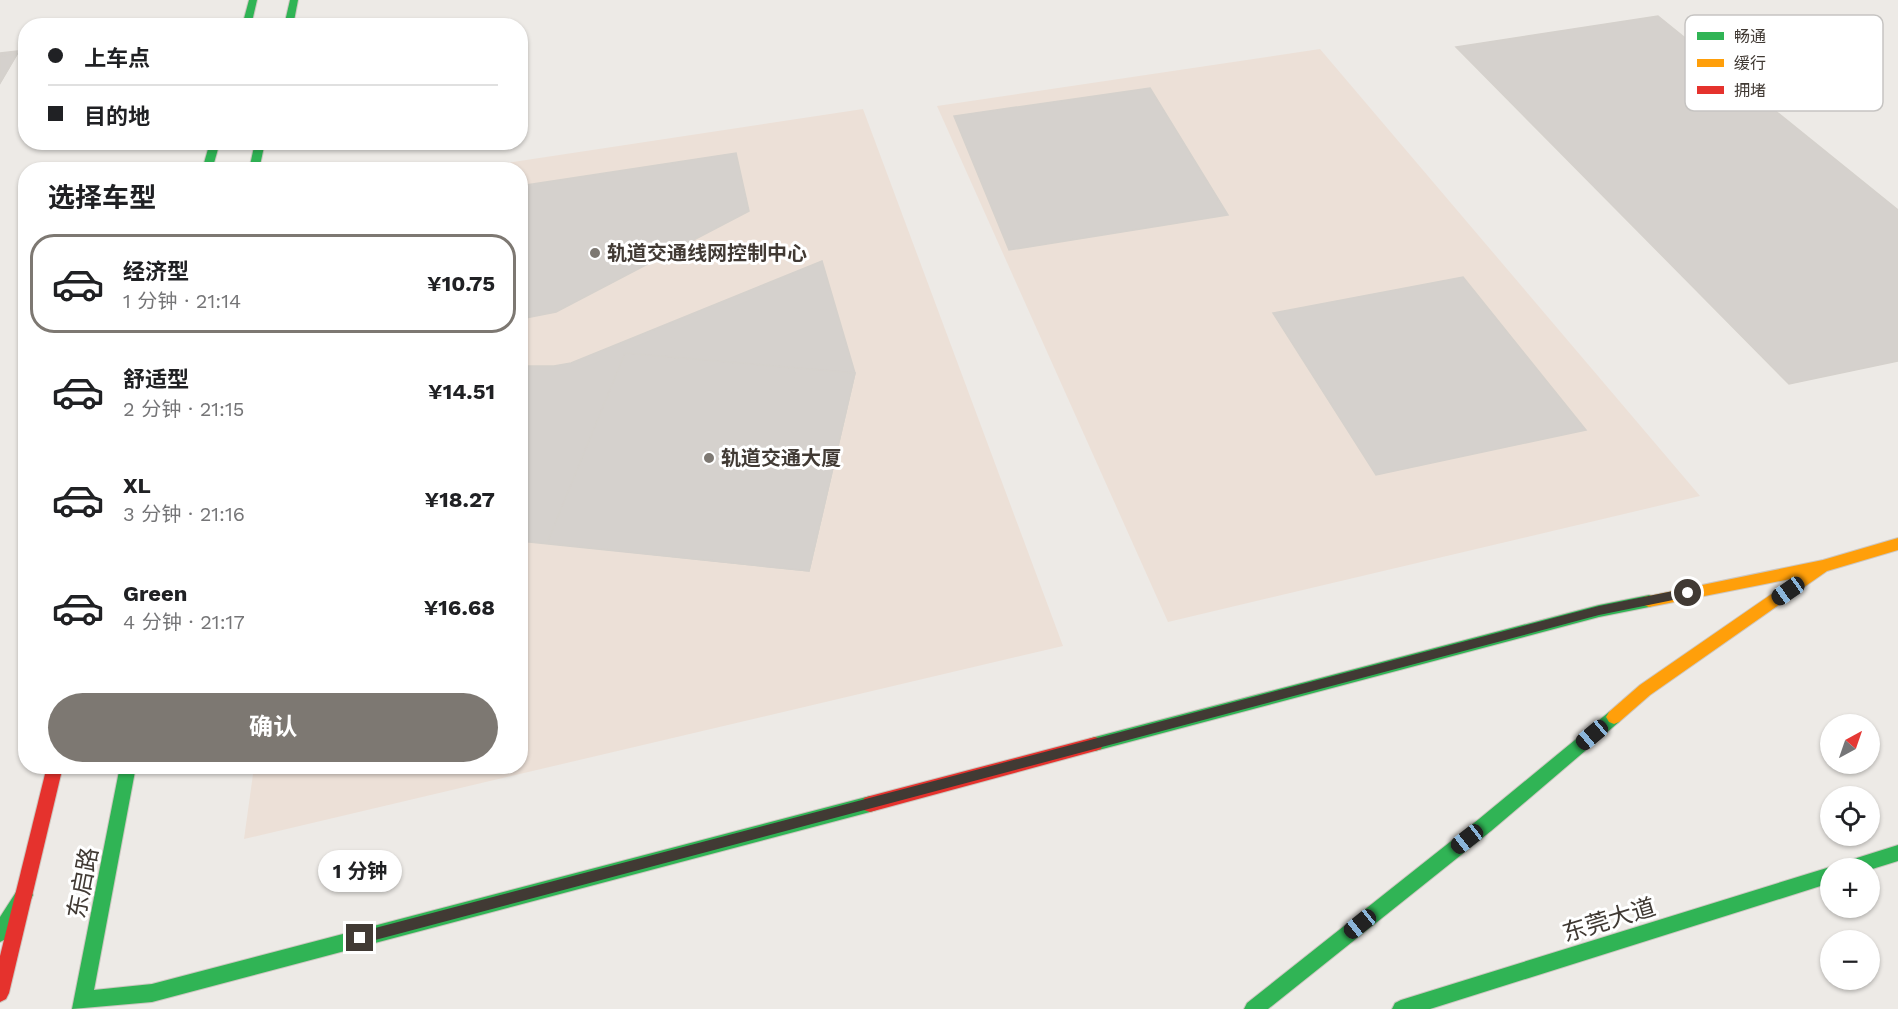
<!DOCTYPE html>
<html lang="zh">
<meta charset="utf-8">
<style>
body{margin:0;font-family:"Work Sans","Noto Sans SC",sans-serif;background:#f2f2f2;color:#202124;height:100vh;display:flex;flex-direction:column;font-size:22px;white-space:nowrap}
*{box-sizing:border-box;margin:0}
p{font-size:20px;color:#757577}
.icon{flex:none;width:33px;height:33px;fill:none;stroke:currentColor;stroke-width:2;stroke-linecap:round;stroke-linejoin:round}
.map{position:relative;flex:1;overflow:hidden}
.side{position:absolute;left:18px;top:162px;width:510px;height:612px;display:flex;flex-direction:column;background:#fff;border-radius:24px;box-shadow:0 2px 4px #0004}
.side>*{flex:none}
.banner{position:absolute;left:18px;top:18px;width:510px;height:132px;border-radius:24px;box-shadow:0 2px 4px #0004;display:grid;align-content:center;height:132px;padding:0 30px;background:#fff}
.needle{width:39px;rotate:40deg}
.tools{position:absolute;left:1820px;top:714px;display:grid;gap:12px}
.tools a{display:grid;place-items:center;width:60px;height:60px;border-radius:50%;background:#fff;box-shadow:0 2px 4px #0004;font-size:30px}
.end{position:absolute;width:27px;height:27px;margin:-14px;border:8px solid #413a34;background:#fff;box-shadow:0 0 0 3px #fff}
.from{border-radius:50%}
.bubble{position:absolute;height:42px;border-radius:21px;background:#fff;box-shadow:0 2px 4px #0004;font-size:20px;font-weight:700;line-height:42px;text-align:center}
.car{position:absolute;width:18px;height:36px;margin:-18px -9px;border-radius:8px;box-shadow:0 0 4px 2px #0007;background:linear-gradient(#222 24%,#8ab4d8 0 40%,#222 0 76%,#8ab4d8 0 86%,#222 0)}
.banner b{display:flex;align-items:center;gap:21px;height:57px;font-size:22px}
.banner b+b{border-top:2px solid #e0e0e0}
.banner i{width:15px;height:15px;background:#202124}
ul{padding:0;list-style:none}
li{display:flex;align-items:center;gap:18px;height:99px;margin:0 12px 9px;padding:0 18px;border:3px solid transparent;border-radius:24px}
li div{flex:1}
li b{display:block;font-size:22px}
li em{font-style:normal;font-weight:700}
li.selected{border-color:#7d7872}
li>.icon{width:54px;height:54px;stroke-width:1.5}
h2{padding:0 30px;font-size:27px;line-height:72px}
.button{display:flex;gap:12px;margin-top:auto;padding:12px 30px}
.button a{flex:1;height:69px;border-radius:36px;background:#7d7872;color:#fff;font-size:24px;font-weight:700;line-height:69px;text-align:center}
.map>svg:first-child{display:block}
.commercial{fill:#ece0d7}
.building{fill:#d5d1cd;stroke:#d5d1cc;stroke-width:1.5}
.lines{fill:none;stroke-linecap:round;stroke-linejoin:round}
.fast-casing{stroke:#cdc7c0;stroke-width:2}
.slow-casing{stroke:#cdc7c0;stroke-width:2}
.jam-casing{stroke:#cdc7c0;stroke-width:2}
.fast{fill:#30b455;fill-rule:evenodd}
.slow{fill:#ff9f0a;fill-rule:evenodd}
.jam{fill:#e5322d;fill-rule:evenodd}
.route{fill:#413a34}
.poi-dot{fill:#7d7872;stroke:#fff;stroke-width:2}
.labels{text-anchor:middle;dominant-baseline:central;stroke-width:6;stroke-linejoin:round;paint-order:stroke}
.poi-label{font-size:20px;font-weight:bold;fill:#413a34;stroke:#fff;text-anchor:start}
.near-street-label{font-size:24px;fill:#413a34;stroke:#fff}
.key{fill:#fff;stroke:#c6c4c2;stroke-width:1.5}
.key-label{font-size:16px;fill:#413a34}
</style>
<div class="map">
<svg width="1898" height="1009" viewBox="0 0 1898 1009">
<rect width="100%" height="100%" fill="#edeae6"/>
<g class="commercial">
<path d="M1320,49l380,447 -532,126 -231,-516z"/>
<path d="M863,109l200,537 -819,193 10,-72 266,-1v-596l-54,-1z"/>
</g>
<g class="building">
<path d="M1658,16l240,194v151l-109,23 -333,-337z"/>
<path d="M17,51v3l-17,29v-30z"/>
<path d="M17,54l-17,29v-27z"/>
<path d="M1150,88l78,127 -219,35 -55,-134z"/>
<path d="M736,153l13,58 -193,101 -36,7v-133z"/>
<path d="M822,261l33,112 -46,198 -289,-30v-175h34l17,-3z"/>
<path d="M1463,277l123,153 -210,45 -103,-162z"/>
<path d="M625,353l230,20 -46,198 -262,-28z"/>
</g>
<g class="lines">
<defs>
<g id="fast">
<path d="M249,0h8l-6,26h-9z"/>
<path d="M290,0h8l-5,26h-9z"/>
<path d="M210,142h10l-8,28h-10z"/>
<path d="M255,142h10l-6,28h-10z"/>
<path d="M1649,595l5,2 2,4 -2,4 -5,2 -50,10 -504,134 -6,-2 -2,-5 2,-5 6,-2 504,-132z"/>
<path d="M1614,710l5,2 3,5 -3,5 -128,109 -223,178h-24l3,-6 232,-184 130,-107z"/>
<path d="M120,766h16l-42,224 58,-6 718,-188 6,2 2,6 -2,6 -6,2 -718,190 -80,7z"/>
<path d="M1898,845v16l-29,9v-2h-27l2,-6z"/>
<path d="M1830,867l5,1h-5v15l-400,126h-38l3,-6 6,-3z"/>
<path d="M24,886l6,3 3,6 -3,6 -24,38 -6,3v-25l18,-28z"/>
</g>
<path id="slow" d="M1898,538v12l-71,21 -177,124 -31,27 -5,2 -5,-2 -3,-5 3,-5 31,-27 155,-107 -146,29 -5,-2 -2,-4 2,-4 179,-37z"/>
<g id="jam">
<path d="M1095,737l6,2 2,5 -2,5 -6,2 -225,61 -6,-2 -2,-6 2,-6 6,-2z"/>
<path d="M47,766h16l-54,227 -3,6 -6,3v-46z"/>
</g>
</defs>
<use href="#fast" class="fast-casing"/>
<use href="#slow" class="slow-casing"/>
<use href="#jam" class="jam-casing"/>
<use href="#fast" class="fast"/>
<use href="#slow" class="slow"/>
<use href="#jam" class="jam"/>
</g>
<path class="route" d="M1688,588l6,5 -6,4 -89,18 -1239,329 -7,-6 7,-6 1239,-326z"/>
<g class="poi-dot">
<circle cx="595" cy="253" r="6"/>
<circle cx="709" cy="458" r="6"/>
</g>
<g class="labels">
<g class="poi-label">
<text x="607" y="253">轨道交通线网控制中心</text>
<text x="721" y="458">轨道交通大厦</text>
</g>
<g class="near-street-label">
<text transform="translate(83 883) rotate(-79)">东启路</text>
<text transform="translate(1609 920) rotate(-17)">东莞大道</text>
</g>
</g>
<rect x="1685" y="15" width="198" height="96" rx="9" class="key"/>
<rect x="1697" y="32" width="27" height="8" fill="#30b455"/>
<rect x="1697" y="59" width="27" height="8" fill="#ff9f0a"/>
<rect x="1697" y="86" width="27" height="8" fill="#e5322d"/>
<g class="key-label">
<text x="1734" y="42">畅通</text>
<text x="1734" y="69">缓行</text>
<text x="1734" y="96">拥堵</text>
</g>
</svg>
<div class="tools">
<a><svg class="needle" viewBox="-14 -14 28 28"><path d="M0-13l5 13h-10z" fill="#e53935"/><path d="M0 13l5-13h-10z" fill="#757577"/></svg></a>
<a><svg class="icon" aria-label="locate" viewBox="0 0 24 24"><circle cx="12" cy="12" r="6"/><path d="M12 2v4M12 18v4M2 12h4M18 12h4"/></svg></a>
<a>+</a>
<a>−</a>
</div>
<i class="end from" style="left:1688px;top:593px"></i>
<i class="end" style="left:360px;top:938px"></i>
<div class="bubble" style="left:318px;top:850px;width:84px">1 分钟</div>
<i class="car" style="left:1788px;top:591px;rotate:235deg"></i>
<i class="car" style="left:1592px;top:735px;rotate:230deg"></i>
<i class="car" style="left:1467px;top:839px;rotate:232deg"></i>
<i class="car" style="left:1360px;top:924px;rotate:231deg"></i>
<div class="banner">
<b><i class="from"></i>上车点</b>
<b><i></i>目的地</b>
</div>
<section class="side">
<h2>选择车型</h2>
<ul>
<li class="selected"><svg class="icon" aria-label="car" viewBox="0 0 24 24"><path d="M5 17H2v-5l4-1 3-4h7l3 4 3 1v5h-3M9 17h6M6 11h13"/><circle cx="7" cy="17" r="2"/><circle cx="17" cy="17" r="2"/></svg><div><b>经济型</b><p>1 分钟 · 21:14</p></div><em>¥10.75</em></li>
<li><svg class="icon" aria-label="car" viewBox="0 0 24 24"><path d="M5 17H2v-5l4-1 3-4h7l3 4 3 1v5h-3M9 17h6M6 11h13"/><circle cx="7" cy="17" r="2"/><circle cx="17" cy="17" r="2"/></svg><div><b>舒适型</b><p>2 分钟 · 21:15</p></div><em>¥14.51</em></li>
<li><svg class="icon" aria-label="car" viewBox="0 0 24 24"><path d="M5 17H2v-5l4-1 3-4h7l3 4 3 1v5h-3M9 17h6M6 11h13"/><circle cx="7" cy="17" r="2"/><circle cx="17" cy="17" r="2"/></svg><div><b>XL</b><p>3 分钟 · 21:16</p></div><em>¥18.27</em></li>
<li><svg class="icon" aria-label="car" viewBox="0 0 24 24"><path d="M5 17H2v-5l4-1 3-4h7l3 4 3 1v5h-3M9 17h6M6 11h13"/><circle cx="7" cy="17" r="2"/><circle cx="17" cy="17" r="2"/></svg><div><b>Green</b><p>4 分钟 · 21:17</p></div><em>¥16.68</em></li>
</ul>
<div class="button"><a>确认</a></div>
</section>
</div>
